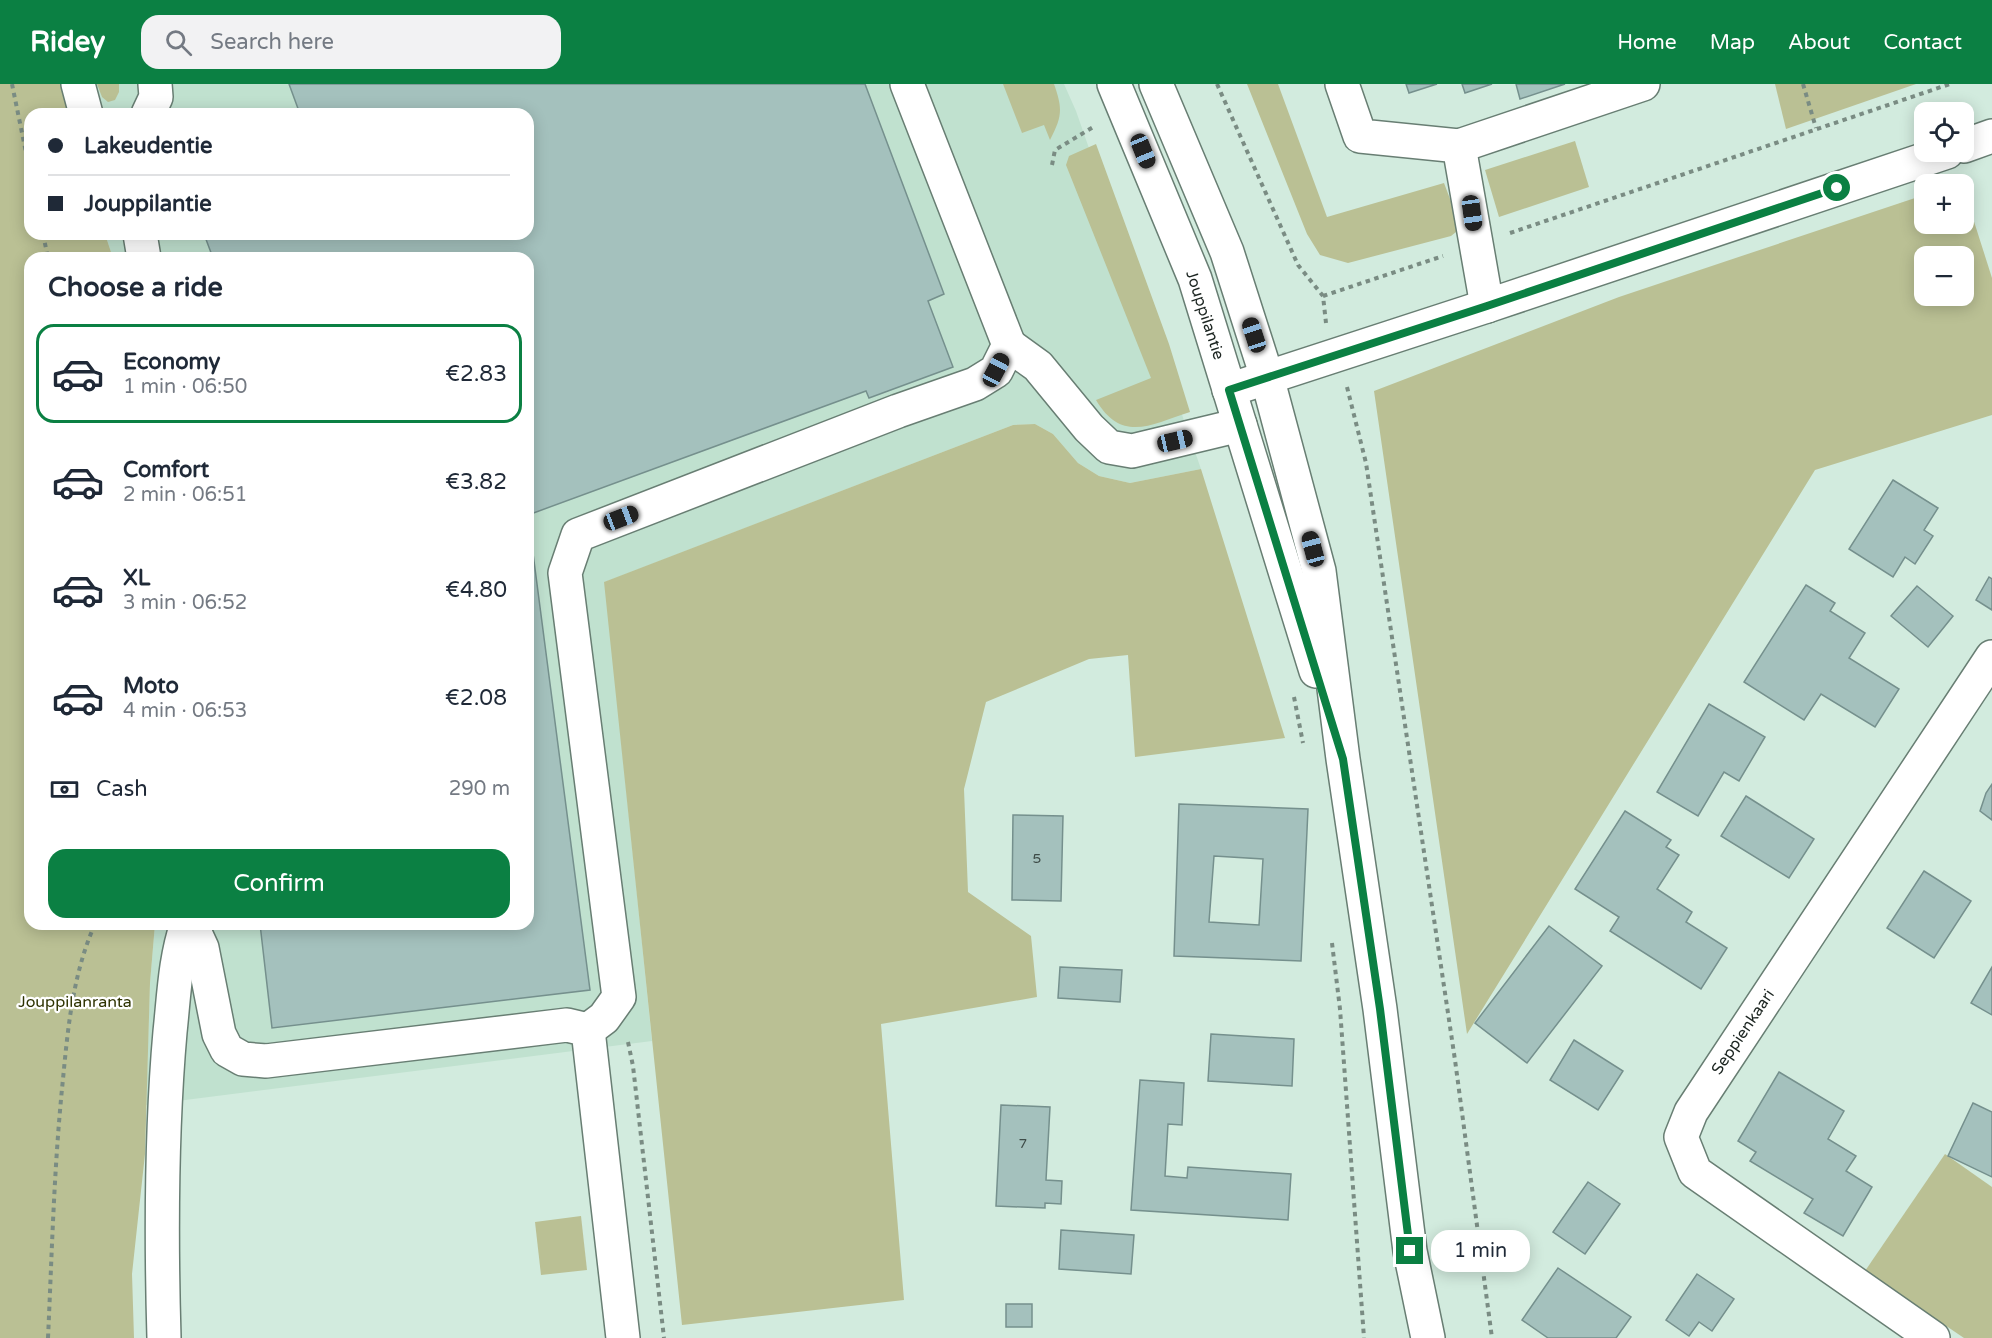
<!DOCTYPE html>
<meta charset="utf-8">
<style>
body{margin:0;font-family:"Varela Round",sans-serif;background:#f2f2f3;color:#1f2937;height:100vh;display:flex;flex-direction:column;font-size:22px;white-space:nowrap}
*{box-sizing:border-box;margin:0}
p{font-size:20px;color:#747a83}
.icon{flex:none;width:33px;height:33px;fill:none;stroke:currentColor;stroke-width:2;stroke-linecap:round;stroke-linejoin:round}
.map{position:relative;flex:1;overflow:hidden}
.sheet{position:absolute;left:24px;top:168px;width:510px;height:678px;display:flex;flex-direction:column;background:#fff;border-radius:18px;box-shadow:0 3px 15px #0003}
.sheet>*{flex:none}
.banner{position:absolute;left:24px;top:24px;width:510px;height:132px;border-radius:18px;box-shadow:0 3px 15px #0003;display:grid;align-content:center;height:132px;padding:0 24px;background:#fff}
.tools{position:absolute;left:1914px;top:18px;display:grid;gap:12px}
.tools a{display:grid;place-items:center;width:60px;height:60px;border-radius:12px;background:#fff;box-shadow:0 3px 15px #0003;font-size:30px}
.end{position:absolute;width:27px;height:27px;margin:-14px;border:8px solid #0b8043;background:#fff;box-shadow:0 0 0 3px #fff}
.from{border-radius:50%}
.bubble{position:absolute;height:42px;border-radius:18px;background:#fff;box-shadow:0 3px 15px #0003;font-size:20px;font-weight:600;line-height:42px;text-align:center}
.car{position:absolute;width:18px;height:36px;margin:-18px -9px;border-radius:8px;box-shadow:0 0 4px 2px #0007;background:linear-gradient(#222 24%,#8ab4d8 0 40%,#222 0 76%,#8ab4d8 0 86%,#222 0)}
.banner b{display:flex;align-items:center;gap:21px;height:57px;font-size:22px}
.banner b+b{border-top:2px solid #e0e1e3}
.banner i{width:15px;height:15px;background:#1f2937}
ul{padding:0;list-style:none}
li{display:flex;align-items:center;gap:18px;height:99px;margin:0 12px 9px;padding:0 12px;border:3px solid transparent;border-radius:18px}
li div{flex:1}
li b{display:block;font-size:22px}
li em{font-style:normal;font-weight:600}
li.active{border-color:#0b8043}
li>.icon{width:54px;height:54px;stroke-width:1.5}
h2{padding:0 24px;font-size:27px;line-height:72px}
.pay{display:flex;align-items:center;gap:15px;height:66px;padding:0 24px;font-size:22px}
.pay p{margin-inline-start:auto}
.cta{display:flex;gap:12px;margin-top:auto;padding:12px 24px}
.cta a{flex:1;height:69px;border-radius:18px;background:#0b8043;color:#fff;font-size:24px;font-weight:600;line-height:69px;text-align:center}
header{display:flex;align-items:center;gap:36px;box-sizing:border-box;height:84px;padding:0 30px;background:#0b8043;color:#fff}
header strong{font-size:28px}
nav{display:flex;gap:33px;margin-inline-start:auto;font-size:21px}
.search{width:420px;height:54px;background:#f2f2f3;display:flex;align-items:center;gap:15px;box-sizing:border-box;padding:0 21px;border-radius:18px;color:#747a83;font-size:22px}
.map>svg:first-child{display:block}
.built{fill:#c0e1cf}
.green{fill:#bac094;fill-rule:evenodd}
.building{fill:#a4c1bd;stroke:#75908d;stroke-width:1.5;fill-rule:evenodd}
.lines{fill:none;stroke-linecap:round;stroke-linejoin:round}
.minor-casing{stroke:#687e73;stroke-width:36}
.major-casing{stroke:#687e73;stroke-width:36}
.path{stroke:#7a8c83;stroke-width:4;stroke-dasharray:4.5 4.5;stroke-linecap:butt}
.minor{stroke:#fff;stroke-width:33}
.major{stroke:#fff;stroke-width:33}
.route{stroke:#0b8043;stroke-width:8}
.labels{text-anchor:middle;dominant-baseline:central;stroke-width:4.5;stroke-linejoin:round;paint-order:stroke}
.number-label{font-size:14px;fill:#3e4c48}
.street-label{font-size:16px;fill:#1c2521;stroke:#fff}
.park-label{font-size:16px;fill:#2e3302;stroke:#fff}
</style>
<header>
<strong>Ridey</strong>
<div class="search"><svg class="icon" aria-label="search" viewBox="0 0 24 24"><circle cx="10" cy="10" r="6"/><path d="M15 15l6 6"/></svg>Search here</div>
<nav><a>Home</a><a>Map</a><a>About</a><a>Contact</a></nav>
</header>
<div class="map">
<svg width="1992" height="1254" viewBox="0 0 1992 1254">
<rect width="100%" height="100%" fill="#d2ebde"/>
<path class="built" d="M64,0h1000l12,27 125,358 -71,14 -31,-7 -21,-13 -25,-29 -18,-10 -22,1 -408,157 47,459 -506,64 4,-122 5,-59h373v-666h-415l-8,-24h423v-120h-458z"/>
<g class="green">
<path d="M0,0h64l6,30h-40v120h75l8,24h-83v666h125l-5,59 -5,171 -13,120 2,64h-134z"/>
<path d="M97,0h22v8l-4,8 -7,2 -6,-5z"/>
<path d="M1003,0h51c9,25 8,33 -4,56l-6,-15 -22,8z"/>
<path d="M1247,0h31l49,133 117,-34 17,45 -10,8 -103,27 -28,-8 -13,-21z"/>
<path d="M1775,0h141l-130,45z"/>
<path d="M1575,57l14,46 -90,30 -14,-47z"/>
<path d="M1096,60l73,200 21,68c-38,12 -68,32 -94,-12l55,-22 -85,-213 3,-9z"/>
<path d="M1964,106l28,88v137l-177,55 -348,564 -93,-643 245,-94 305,-102v29h40zM1924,172h40v40h-40z"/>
<path d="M1035,340l18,10 25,29 21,13 31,7 71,-14 84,269 -150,19 -7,-102 -39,4 -103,43 -22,87 4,103 63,44 6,61 -156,27 23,276 -222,25 -78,-743 409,-157z"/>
<path d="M1945,1070l47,33v151h-28l-99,-67z"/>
<path d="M581,1132l6,54 -46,5 -6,-53z"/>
</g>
<g class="building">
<path d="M289,0h576l79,210 -16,7 25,66 -84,31 -3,-7 -338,124 62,475 -318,38 -12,-104h268v-666h-315l-9,-24h324v-120h-228z"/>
<path d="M1406,0h31l-28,9z"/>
<path d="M1462,0h30l-27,9z"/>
<path d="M1516,0h49l-45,15z"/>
<path d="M1893,396l45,28 -14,22 9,6 -18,28 -10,-7 -12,20 -44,-28z"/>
<path d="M1989,493l3,2v31l-16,-10z"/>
<path d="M1806,501l29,18 -5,8 35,22 -16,25 50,31 -24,38 -54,-33 -17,26 -60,-38z"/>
<path d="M1917,502l36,30 -25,31 -37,-31z"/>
<path d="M1709,620l56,33 -26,44 -15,-9 -26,44 -41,-24z"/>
<path d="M1992,700v36l-12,-9 6,-18z"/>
<path d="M1746,712l68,43 -25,39 -68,-42z"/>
<path d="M1179,720l129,5 -7,152 -127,-5zM1214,772l49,3 -4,66 -50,-3z"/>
<path d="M1625,727l46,29 -5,7 13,8 -22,34 35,23 -6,10 41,26 -26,41 -91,-58 9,-14 -44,-28z"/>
<path d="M1013,731l50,1 -2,85 -49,-1z"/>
<path d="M1924,787l47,30 -37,57 -47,-30z"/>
<path d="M1549,842l53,40 -75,97 -52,-40z"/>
<path d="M1060,883l62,3 -2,32 -62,-4z"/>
<path d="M1992,883v48l-21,-12z"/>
<path d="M1211,950l83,5 -2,47 -84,-5z"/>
<path d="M1574,956l49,31 -25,39 -48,-30z"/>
<path d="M1779,988l65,39 -16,28 28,17 -10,15 26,16 -29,49 -39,-23 9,-14 -63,-38 6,-9 -18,-11z"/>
<path d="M1140,996l44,3 -2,42 -14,-1 -3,52 22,2 1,-11 103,7 -3,46 -157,-10z"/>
<path d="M1973,1019l19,9v65l-44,-21z"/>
<path d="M1001,1021l49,2 -4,73 16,1 -1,23 -16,-1v5l-49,-2z"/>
<path d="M1588,1098l32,22 -35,50 -32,-22z"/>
<path d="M1061,1146l73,5 -3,39 -72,-5z"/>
<path d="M1558,1184l73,49 -15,21h-68l-26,-18z"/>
<path d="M1697,1190l37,25 -22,32 -13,-9 -10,14 -23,-16z"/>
<rect x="1006" y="1220" width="26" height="23"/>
</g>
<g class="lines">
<defs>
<g id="minor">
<path d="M78,0l8,30"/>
<path d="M1342,0l18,52 99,10 28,160"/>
<path d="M148,30l8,-17 -1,-13"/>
<path d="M1459,62l184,-62"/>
<path d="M1964,62l28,-10"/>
<path d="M140,150l4,24"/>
<path d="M1009,261l29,21 51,62 20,19 23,4 108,-26"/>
<path d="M1229,306l258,-84 460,-154"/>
<path d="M191,840l11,24 17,86 8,16 16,9 23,2 301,-36 21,5 35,308"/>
<path d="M588,946l16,-12 15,-21 -54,-424 13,-38 320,-124 77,-27 21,-13 13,-26 -102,-261"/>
<path d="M164,1254c-3,-102 -3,-204 6,-306 4,-37 5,-73 17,-108"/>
<path d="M1933,1254l-238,-166 -14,-35 10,-25 301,-455"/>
</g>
<g id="major">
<path d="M1114,0l81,195 121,392"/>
<path d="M1156,0l71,168 40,125 52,194 24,188 37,250 30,242 18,87"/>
</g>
</defs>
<use href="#minor" class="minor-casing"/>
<use href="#major" class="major-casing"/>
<g class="path">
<path d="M12,0l18,88"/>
<path d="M1217,0l81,181 25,31 3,27"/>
<path d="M1803,0l13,44"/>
<path d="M1052,81l3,-15 40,-24"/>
<path d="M1510,149l440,-149"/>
<path d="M43,150l5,24"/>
<path d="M1323,212l120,-40"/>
<path d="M1347,303l19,76 89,597 37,278"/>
<path d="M1294,613l9,46"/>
<path d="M1332,859l8,66 24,329"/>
<path d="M628,958l5,24 31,272"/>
<path d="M48,1254c4,-86 6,-173 15,-259 5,-52 10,-106 32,-155"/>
</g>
<use href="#minor" class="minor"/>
<use href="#major" class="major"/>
</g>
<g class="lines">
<path class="route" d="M1410,1167l-30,-242 -37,-250 -114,-369 258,-84 350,-118"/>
</g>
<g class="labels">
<g class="number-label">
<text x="1037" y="774">5</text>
<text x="1023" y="1059">7</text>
</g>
<g class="street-label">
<text transform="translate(1205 231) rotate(72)">Jouppilantie</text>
<text transform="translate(1743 948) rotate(-56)">Seppienkaari</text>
</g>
<g class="park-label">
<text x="75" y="918">Jouppilanranta</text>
</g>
</g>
</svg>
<div class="tools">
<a><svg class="icon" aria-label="locate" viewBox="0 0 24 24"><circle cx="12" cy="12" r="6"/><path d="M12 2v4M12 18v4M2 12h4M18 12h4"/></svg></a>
<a>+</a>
<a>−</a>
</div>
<i class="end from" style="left:1837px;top:104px"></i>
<i class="end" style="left:1410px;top:1167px"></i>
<div class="bubble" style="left:1431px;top:1146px;width:99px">1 min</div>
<i class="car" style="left:1143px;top:67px;rotate:158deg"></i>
<i class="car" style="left:1472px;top:129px;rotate:172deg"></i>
<i class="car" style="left:1254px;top:251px;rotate:342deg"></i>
<i class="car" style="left:996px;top:286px;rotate:28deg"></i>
<i class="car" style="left:1175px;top:357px;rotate:77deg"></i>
<i class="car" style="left:621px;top:434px;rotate:69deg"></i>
<i class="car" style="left:1313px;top:465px;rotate:345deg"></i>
<div class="banner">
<b><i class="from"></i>Lakeudentie</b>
<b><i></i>Jouppilantie</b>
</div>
<section class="sheet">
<h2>Choose a ride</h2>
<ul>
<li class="active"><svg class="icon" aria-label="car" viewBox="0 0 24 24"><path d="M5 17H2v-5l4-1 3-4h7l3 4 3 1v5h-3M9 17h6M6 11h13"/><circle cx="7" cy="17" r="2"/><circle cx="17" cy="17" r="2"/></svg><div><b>Economy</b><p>1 min · 06:50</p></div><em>€2.83</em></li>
<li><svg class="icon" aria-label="car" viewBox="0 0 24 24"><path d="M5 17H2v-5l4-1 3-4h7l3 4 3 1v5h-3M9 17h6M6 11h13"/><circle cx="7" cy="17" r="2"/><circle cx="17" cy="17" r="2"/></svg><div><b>Comfort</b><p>2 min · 06:51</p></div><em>€3.82</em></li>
<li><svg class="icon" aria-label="car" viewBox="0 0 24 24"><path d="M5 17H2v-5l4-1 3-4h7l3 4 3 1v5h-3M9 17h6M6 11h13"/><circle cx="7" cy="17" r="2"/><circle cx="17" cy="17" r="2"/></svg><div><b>XL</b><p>3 min · 06:52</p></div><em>€4.80</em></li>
<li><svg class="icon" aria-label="car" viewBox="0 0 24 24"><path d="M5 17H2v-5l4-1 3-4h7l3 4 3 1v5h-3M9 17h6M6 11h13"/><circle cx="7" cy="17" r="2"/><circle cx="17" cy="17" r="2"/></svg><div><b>Moto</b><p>4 min · 06:53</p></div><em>€2.08</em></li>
</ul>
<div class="pay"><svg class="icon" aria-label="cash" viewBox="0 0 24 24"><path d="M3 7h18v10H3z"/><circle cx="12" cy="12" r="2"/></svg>Cash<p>290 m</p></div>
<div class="cta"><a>Confirm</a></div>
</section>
</div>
